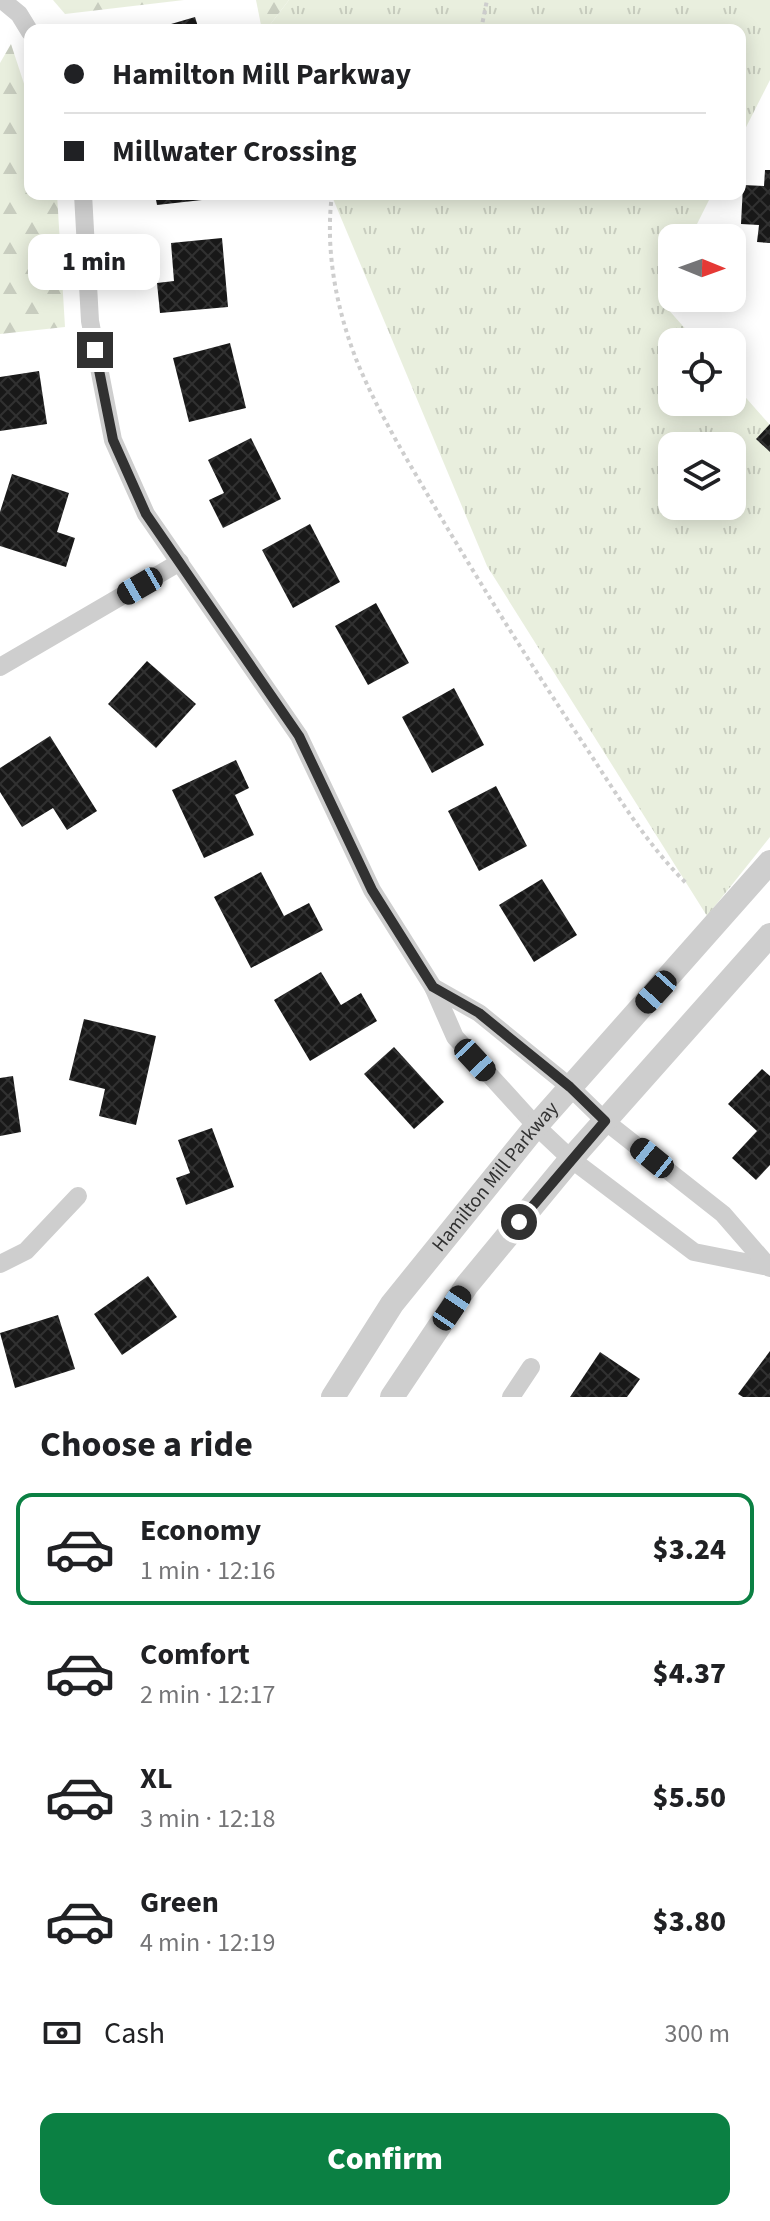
<!DOCTYPE html>
<meta charset="utf-8">
<style>
body{margin:0;font-family:"Source Sans 3",sans-serif;background:#f2f2f2;color:#202124;height:100vh;display:flex;flex-direction:column;font-size:30px;white-space:nowrap}
*{box-sizing:border-box;margin:0}
p{font-size:26px;color:#757577}
.icon{flex:none;width:44px;height:44px;fill:none;stroke:currentColor;stroke-width:2;stroke-linecap:round;stroke-linejoin:round}
.map{position:relative;height:1397px;overflow:hidden}
.details{display:flex;flex-direction:column;background:#fff;flex:1}
.details>*{flex:none}
.guide{position:absolute;left:24px;top:24px;width:722px;height:176px;border-radius:16px;box-shadow:0 4px 20px #0003;display:grid;align-content:center;height:176px;padding:0 40px;background:#fff}
.needle{width:52px;rotate:91deg}
.tools{position:absolute;left:658px;top:224px;display:grid;gap:16px}
.tools a{display:grid;place-items:center;width:88px;height:88px;border-radius:16px;background:#fff;box-shadow:0 4px 20px #0003;font-size:40px}
.end{position:absolute;width:36px;height:36px;margin:-18px;border:10px solid #313131;background:#fff;box-shadow:0 0 0 4px #fff}
.from{border-radius:50%}
.bubble{position:absolute;height:56px;border-radius:16px;background:#fff;box-shadow:0 4px 20px #0003;font-size:26px;font-weight:800;line-height:56px;text-align:center}
.car{position:absolute;width:24px;height:48px;margin:-24px -12px;border-radius:10px;box-shadow:0 0 6px 2px #0007;background:linear-gradient(#222 24%,#8ab4d8 0 40%,#222 0 76%,#8ab4d8 0 86%,#222 0)}
.guide b{display:flex;align-items:center;gap:28px;height:76px;font-size:30px}
.guide b+b{border-top:2px solid #e0e0e0}
.guide i{width:20px;height:20px;background:#202124}
ul{padding:0;list-style:none}
li{display:flex;align-items:center;gap:24px;height:112px;margin:0 16px 12px;padding:0 24px;border:4px solid transparent;border-radius:16px}
li div{flex:1}
li b{display:block;font-size:30px}
li em{font-style:normal;font-weight:800}
li.active{border-color:#0b8043}
li>.icon{width:72px;height:72px;stroke-width:1.5}
h2{padding:0 40px;font-size:36px;line-height:96px}
.pay{display:flex;align-items:center;gap:20px;height:88px;padding:0 40px;font-size:30px}
.pay p{margin-inline-start:auto}
.button{display:flex;gap:16px;margin-top:auto;padding:16px 40px}
.button a{flex:1;height:92px;border-radius:16px;background:#0b8043;color:#fff;font-size:32px;font-weight:800;line-height:92px;text-align:center}
.map>svg:first-child{display:block}
.grass{fill:url(#grass-tufts);fill-rule:evenodd}
.forest{fill:url(#forest-firs)}
.building{fill:url(#building-cross-hatch)}
.lines{fill:none;stroke-linecap:round;stroke-linejoin:round}
.path{stroke:#cecece;stroke-width:4;stroke-dasharray:4 4;stroke-linecap:butt}
.minor{stroke:#cecece;stroke-width:18}
.tertiary{stroke:#cecece;stroke-width:24}
.route{stroke:#313131;stroke-width:10}
.labels{text-anchor:middle;dominant-baseline:central;stroke-width:8;stroke-linejoin:round;paint-order:stroke}
.street-label{font-size:20px;fill:#313131;stroke:#fff}
</style>
<div class="map">
<svg width="770" height="1397" viewBox="0 0 770 1397">
<defs>
<pattern id="grass-tufts" width="24" height="20" patternUnits="userSpaceOnUse" patternTransform="scale(2)"><rect width="24" height="20" fill="#e9efde"/><path d="M3 7l-1-3M5 7V3M7 7l1-3M15 17l-1-3M17 17v-4M19 17l1-3" fill="none" stroke="#c8cdbf"/></pattern>
<pattern id="forest-firs" width="22" height="20" patternUnits="userSpaceOnUse" patternTransform="scale(2)"><rect width="22" height="20" fill="#e9efde"/><path d="M5 1l3.5 6h-7zM16 11l3.5 6h-7z" fill="#c8cdbf"/></pattern>
<pattern id="building-cross-hatch" width="8" height="8" patternUnits="userSpaceOnUse" patternTransform="scale(2)"><rect width="8" height="8" fill="#181818"/><path d="M0 0l8 8M0 8l8-8" fill="none" stroke="#313131"/></pattern>
</defs>
<rect width="100%" height="100%" fill="#fff"/>
<g class="grass">
<path d="M289,0h481v80l-30,59v-109h-474z"/>
<path d="M331,194h381l-22,44h-18v34l-13,27 38,43h-25v60h60v-20l38,43v412l-63,79 -220,-350zM672,446h60v60h-60z"/>
</g>
<g class="forest">
<path d="M53,0h131l-119,14z"/>
<path d="M256,0h33l-23,30h-4z"/>
<path d="M11,44l19,58v92h27l8,133 -65,7v-271z"/>
</g>
<g class="building">
<path d="M195,17l4,13h-45v-1z"/>
<path d="M765,170h5v73l-13,-1 2,-17 -18,-1 2,-39 21,1z"/>
<path d="M155,194h47v6l-45,5z"/>
<path d="M222,238l6,69 -68,6 -3,-30 17,-2 -3,-38z"/>
<path d="M230,343l16,65 -57,14 -16,-64z"/>
<path d="M39,371l8,53 -47,7v-54z"/>
<path d="M770,424v28l-14,-13z"/>
<path d="M251,438l30,61 -58,29 -14,-28 15,-7 -16,-33z"/>
<path d="M12,474l57,19 -12,39 18,6 -9,29 -66,-21v-34z"/>
<path d="M310,524l30,58 -47,26 -31,-58z"/>
<path d="M376,603l33,60 -41,22 -33,-59z"/>
<path d="M147,661l49,43 -40,44 -48,-44z"/>
<path d="M454,688l30,57 -52,28 -30,-56z"/>
<path d="M50,736l47,75 -30,19 -14,-22 -31,19 -22,-35v-24z"/>
<path d="M236,760l13,28 -14,7 19,40 -50,23 -32,-68z"/>
<path d="M496,786l31,60 -48,25 -31,-60z"/>
<path d="M261,872l23,44 25,-13 14,27 -72,38 -37,-71z"/>
<path d="M542,879l35,56 -43,27 -35,-57z"/>
<path d="M321,972l20,33 20,-12 16,28 -67,40 -36,-61z"/>
<path d="M84,1019l72,17 -20,89 -37,-9 6,-27 -36,-9z"/>
<path d="M394,1047l50,55 -30,27 -50,-55z"/>
<path d="M762,1069l8,7v89l-14,15 -24,-22 25,-27 -29,-27z"/>
<path d="M13,1076l8,56 -21,4v-58z"/>
<path d="M212,1128l22,59 -48,18 -10,-27 14,-5 -12,-33z"/>
<path d="M148,1276l29,41 -55,38 -28,-41z"/>
<path d="M58,1315l17,54 -60,19 -15,-55z"/>
<path d="M770,1351v46h-27l-5,-3z"/>
<path d="M600,1352l40,27 -13,18h-57z"/>
</g>
<g class="lines">
<g class="path">
<path d="M481,30l6,-30"/>
<path d="M332,194c-7,56 4,113 24,165 21,52 52,102 80,150 45,76 92,151 141,225 35,52 66,107 111,151"/>
</g>
<g class="minor">
<path d="M2,0l17,14 11,18"/>
<path d="M83,194l7,127 23,119 33,74 153,222 73,154 61,97 22,50 81,89 35,33 123,93 75,15"/>
<path d="M0,667l180,-105"/>
<path d="M433,987l46,26 91,74 35,34 118,93 47,54"/>
<path d="M0,1264l26,-13 52,-55"/>
<path d="M511,1397l20,-30"/>
</g>
<g class="tertiary">
<path id="s1" d="M333,1397l59,-93 144,-178 234,-264"/>
<path d="M392,1397l75,-112 104,-126 199,-224"/>
</g>
</g>
<g class="lines">
<path class="route" d="M95,350l18,90 33,74 153,222 73,154 61,97 46,26 91,74 35,34 -86,101"/>
</g>
<g class="labels">
<g class="street-label">
<text stroke="none"><textPath href="#s1" startOffset="274">Hamilton Mill Parkway</textPath></text>
</g>
</g>
</svg>
<div class="tools">
<a><svg class="needle" viewBox="-14 -14 28 28"><path d="M0-13l5 13h-10z" fill="#e53935"/><path d="M0 13l5-13h-10z" fill="#757577"/></svg></a>
<a><svg class="icon" aria-label="locate" viewBox="0 0 24 24"><circle cx="12" cy="12" r="6"/><path d="M12 2v4M12 18v4M2 12h4M18 12h4"/></svg></a>
<a><svg class="icon" aria-label="layers" viewBox="0 0 24 24"><path d="M12 4l9 5-9 5-9-5zM3 14l9 5 9-5"/></svg></a>
</div>
<i class="end from" style="left:519px;top:1222px"></i>
<i class="end" style="left:95px;top:350px"></i>
<div class="bubble" style="left:28px;top:234px;width:132px">1 min</div>
<i class="car" style="left:140px;top:586px;rotate:240deg"></i>
<i class="car" style="left:656px;top:992px;rotate:222deg"></i>
<i class="car" style="left:475px;top:1060px;rotate:137deg"></i>
<i class="car" style="left:652px;top:1158px;rotate:309deg"></i>
<i class="car" style="left:452px;top:1308px;rotate:34deg"></i>
<div class="guide">
<b><i class="from"></i>Hamilton Mill Parkway</b>
<b><i></i>Millwater Crossing</b>
</div>
</div>
<section class="details">
<h2>Choose a ride</h2>
<ul>
<li class="active"><svg class="icon" aria-label="car" viewBox="0 0 24 24"><path d="M5 17H2v-5l4-1 3-4h7l3 4 3 1v5h-3M9 17h6M6 11h13"/><circle cx="7" cy="17" r="2"/><circle cx="17" cy="17" r="2"/></svg><div><b>Economy</b><p>1 min · 12:16</p></div><em>$3.24</em></li>
<li><svg class="icon" aria-label="car" viewBox="0 0 24 24"><path d="M5 17H2v-5l4-1 3-4h7l3 4 3 1v5h-3M9 17h6M6 11h13"/><circle cx="7" cy="17" r="2"/><circle cx="17" cy="17" r="2"/></svg><div><b>Comfort</b><p>2 min · 12:17</p></div><em>$4.37</em></li>
<li><svg class="icon" aria-label="car" viewBox="0 0 24 24"><path d="M5 17H2v-5l4-1 3-4h7l3 4 3 1v5h-3M9 17h6M6 11h13"/><circle cx="7" cy="17" r="2"/><circle cx="17" cy="17" r="2"/></svg><div><b>XL</b><p>3 min · 12:18</p></div><em>$5.50</em></li>
<li><svg class="icon" aria-label="car" viewBox="0 0 24 24"><path d="M5 17H2v-5l4-1 3-4h7l3 4 3 1v5h-3M9 17h6M6 11h13"/><circle cx="7" cy="17" r="2"/><circle cx="17" cy="17" r="2"/></svg><div><b>Green</b><p>4 min · 12:19</p></div><em>$3.80</em></li>
</ul>
<div class="pay"><svg class="icon" aria-label="cash" viewBox="0 0 24 24"><path d="M3 7h18v10H3z"/><circle cx="12" cy="12" r="2"/></svg>Cash<p>300 m</p></div>
<div class="button"><a>Confirm</a></div>
</section>
